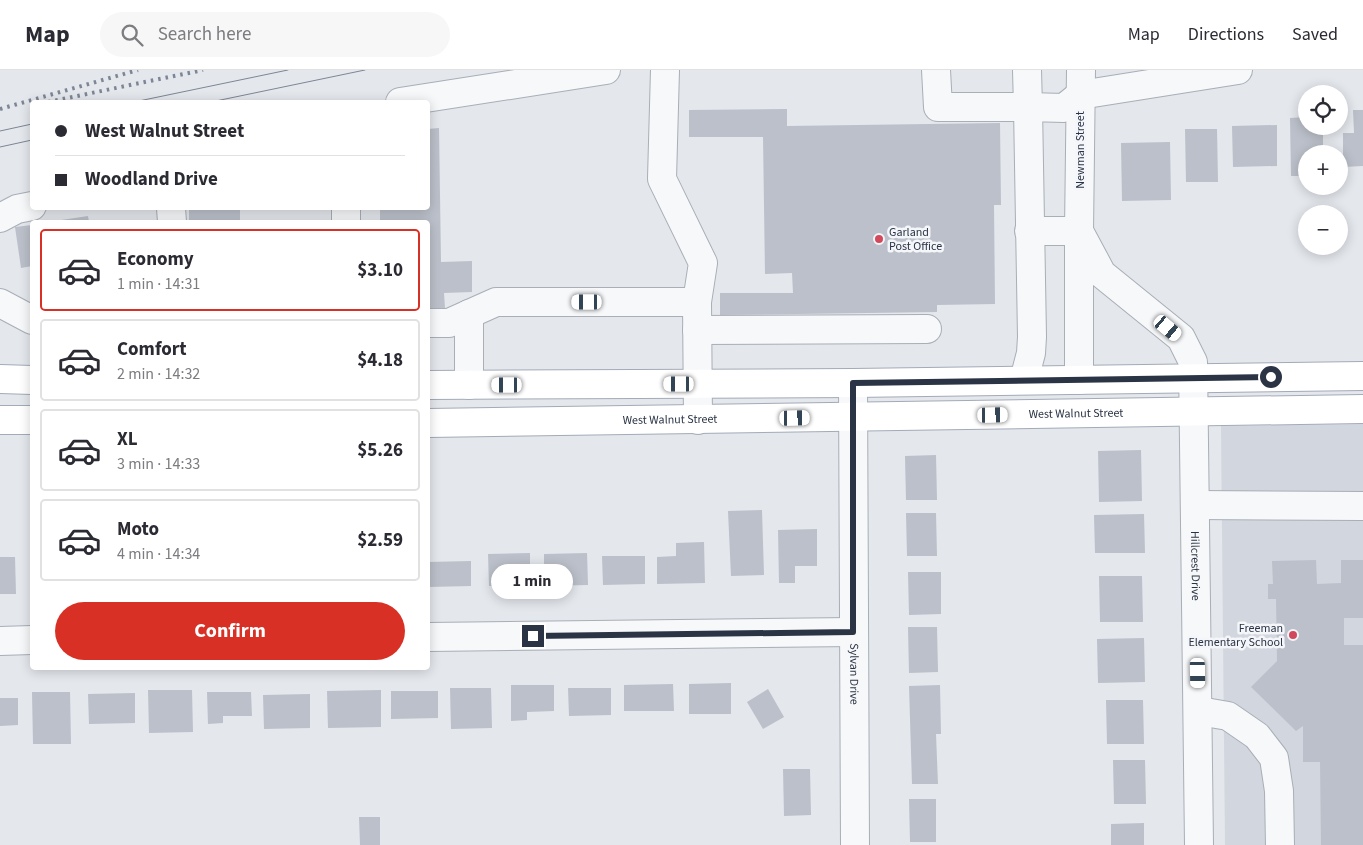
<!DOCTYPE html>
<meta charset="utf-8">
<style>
body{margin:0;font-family:"Source Sans 3",sans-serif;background:#f7f7f7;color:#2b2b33;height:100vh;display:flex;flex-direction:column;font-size:19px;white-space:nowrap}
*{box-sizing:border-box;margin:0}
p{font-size:16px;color:#7c7c81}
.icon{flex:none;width:28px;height:28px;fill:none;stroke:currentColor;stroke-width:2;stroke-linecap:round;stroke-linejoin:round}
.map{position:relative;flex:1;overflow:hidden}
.drawer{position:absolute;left:30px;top:150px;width:400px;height:450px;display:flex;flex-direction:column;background:#fff;border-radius:5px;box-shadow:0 2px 12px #0003}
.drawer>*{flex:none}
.hud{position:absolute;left:30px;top:30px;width:400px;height:110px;border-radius:5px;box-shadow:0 2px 12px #0003;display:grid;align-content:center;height:110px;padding:0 25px;background:#fff}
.tools{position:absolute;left:1298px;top:15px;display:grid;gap:10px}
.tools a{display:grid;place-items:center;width:50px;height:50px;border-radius:50%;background:#fff;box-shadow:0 2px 12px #0003;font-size:25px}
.end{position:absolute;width:22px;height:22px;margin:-11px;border:6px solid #2b3445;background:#fff;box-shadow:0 0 0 2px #fff}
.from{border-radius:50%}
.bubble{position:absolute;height:35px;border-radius:18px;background:#fff;box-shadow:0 2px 12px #0003;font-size:16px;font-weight:700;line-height:35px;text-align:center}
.car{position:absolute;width:15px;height:30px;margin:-15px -8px;border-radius:6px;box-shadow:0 0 4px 1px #0007;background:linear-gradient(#fff 24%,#345 0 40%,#fff 0 76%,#345 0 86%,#fff 0)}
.hud b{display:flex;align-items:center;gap:18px;height:48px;font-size:19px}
.hud b+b{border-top:1px solid #e1e1e2}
.hud i{width:12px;height:12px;background:#2b2b33}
ul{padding:9px 0 0;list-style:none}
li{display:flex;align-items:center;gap:15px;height:82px;margin:0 10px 8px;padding:0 15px;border:2px solid #e1e1e2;border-radius:5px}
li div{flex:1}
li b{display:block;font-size:19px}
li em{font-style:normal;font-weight:700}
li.current{border-color:#d93025}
li>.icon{width:45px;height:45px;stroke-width:1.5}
.cta{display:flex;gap:10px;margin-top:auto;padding:10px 25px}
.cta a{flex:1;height:58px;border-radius:30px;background:#d93025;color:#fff;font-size:20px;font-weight:700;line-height:58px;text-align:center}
header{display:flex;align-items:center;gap:30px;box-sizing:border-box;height:70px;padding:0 25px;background:#fff;border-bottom:1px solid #e1e1e2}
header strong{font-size:24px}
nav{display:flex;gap:28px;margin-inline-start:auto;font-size:18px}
.search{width:350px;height:45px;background:#f7f7f7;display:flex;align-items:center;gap:12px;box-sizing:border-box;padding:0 18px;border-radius:28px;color:#7c7c81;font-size:19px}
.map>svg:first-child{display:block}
.built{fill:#d2d6de}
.building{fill:#bbc0ca}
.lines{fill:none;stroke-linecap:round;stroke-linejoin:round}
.minor-casing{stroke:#a9aeb7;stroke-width:30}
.major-casing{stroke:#a3abb8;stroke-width:30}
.minor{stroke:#f7f8fa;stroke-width:28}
.major{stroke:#fff;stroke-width:28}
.tram{stroke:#7d8696;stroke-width:1}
.rail{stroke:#7d8696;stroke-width:4;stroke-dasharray:2.5 5;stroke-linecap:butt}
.route{stroke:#2b3445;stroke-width:6}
.poi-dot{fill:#d1495b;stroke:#f4f6f9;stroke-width:2}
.labels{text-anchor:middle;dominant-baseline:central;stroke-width:5;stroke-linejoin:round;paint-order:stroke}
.street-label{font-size:12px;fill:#2b3445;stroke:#f4f6f9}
.poi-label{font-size:12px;fill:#2b3445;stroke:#f4f6f9;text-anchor:start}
</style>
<header>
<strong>Map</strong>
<div class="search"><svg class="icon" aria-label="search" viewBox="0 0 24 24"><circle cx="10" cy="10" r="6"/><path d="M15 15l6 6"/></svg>Search here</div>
<nav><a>Map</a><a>Directions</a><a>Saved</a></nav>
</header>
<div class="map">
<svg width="1363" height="775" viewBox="0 0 1363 775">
<rect width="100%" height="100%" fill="#e4e7ec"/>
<path class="built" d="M1363,354v421h-138l-4,-419z"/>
<g class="building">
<path d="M787,39v17l213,-3 1,82h-7l1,99 -58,1v7l-217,3v-22h73l-1,-20 -27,1 -2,-137h-74v-27z"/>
<path d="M1353,40h10v56l-20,1v-34h11z"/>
<path d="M1306,47v9h17v28h-17v22h-15l-1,-58z"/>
<path d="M1277,55v41l-44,1 -1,-41z"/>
<path d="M439,58l2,134 31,-1v31l-28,1 1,15 -17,1v-87h-48v-14h48v-79z"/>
<path d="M1185,59h32l1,53h-32z"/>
<path d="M1170,72l1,58 -49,1 -1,-58z"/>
<rect x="189" y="138" width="51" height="14"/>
<path d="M88,146l1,6h-34v-1z"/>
<path d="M32,155v41l-11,2 -6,-41z"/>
<path d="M1141,380l1,51 -43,1 -1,-51z"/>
<path d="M936,385l1,45h-31l-1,-44z"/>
<path d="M762,440l2,65 -33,1 -3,-65z"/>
<path d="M906,443h30l1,43h-30z"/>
<path d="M1144,444l1,39h-50l-1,-38z"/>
<path d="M817,459v37h-22v17h-16l-1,-53z"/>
<path d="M704,472l1,41 -48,1v-27l19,-1v-13z"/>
<path d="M30,480h2v21h-1z"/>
<path d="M530,483v32l-41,1 -1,-32z"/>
<path d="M587,483l1,32 -44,1v-32z"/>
<path d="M602,486h43v28l-42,1z"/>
<path d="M0,487h15l1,37h-16z"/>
<path d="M1316,490l1,24 24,-1v-23h22v58h-19v27h19v200h-42l-1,-83h-17v-36l-7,5 -45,-44 26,-26 -1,-62h-8v-15h5l-1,-23z"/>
<path d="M471,491v25l-43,1v-25z"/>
<path d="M908,502h33v42l-32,1z"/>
<path d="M1099,506h43l1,46h-43z"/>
<path d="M908,557h29l1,45 -29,1z"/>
<path d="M1144,568l1,44 -47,1 -1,-44z"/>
<path d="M731,613v31h-42v-30z"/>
<path d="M673,614l1,27h-50v-26z"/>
<path d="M511,615h43v26l-27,1v8l-16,1z"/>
<path d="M940,615l1,49h-5l2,50h-26l-3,-98z"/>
<path d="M450,618h41l1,40 -41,1z"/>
<path d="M568,618h43v27l-42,1z"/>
<path d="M768,619l16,28 -21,12 -16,-27z"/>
<path d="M148,620h44l1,42 -44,1z"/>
<path d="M381,620v37l-53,1 -1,-37z"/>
<path d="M391,621h47v27l-47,1z"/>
<path d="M32,622h38l1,52h-38z"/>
<path d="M207,622h44l1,24h-29v7l-15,1z"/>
<path d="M135,623v30l-46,1 -1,-30z"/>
<path d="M310,624v34l-46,1 -1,-34z"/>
<path d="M0,628h18v27l-18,1z"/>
<path d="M1106,630h37l1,44h-37z"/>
<path d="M1113,690h32l1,44h-32z"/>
<path d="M783,699h27l1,46 -27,1z"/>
<path d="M909,729h27v43h-26z"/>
<path d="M359,747h21v28h-20z"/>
<path d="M1144,753v22h-33v-21z"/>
</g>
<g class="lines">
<defs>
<g id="minor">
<path d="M665,0l-3,109 41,84 -6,39"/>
<path d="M936,0l2,37h90l-1,-37"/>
<path id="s1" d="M1081,0l-2,161 23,43 79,64 12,24 6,483"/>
<path d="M400,32l206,-32"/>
<path d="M171,138l1,14"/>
<path d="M346,138v14"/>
<path d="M0,148l17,-9 15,-3"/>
<path d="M1029,161h50v149"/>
<path d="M0,233l32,17"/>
<path d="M469,244v71"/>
<path d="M428,253h21l47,-21h201l1,118"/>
<path d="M697,260l230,-1"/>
<path d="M1024,310l7,-27 1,-16 -4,-230 36,1 16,-13 158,-25"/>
<path id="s2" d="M853,313l2,462"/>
<path d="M1195,435l168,1"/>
<path d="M428,567l425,-5"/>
<path d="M0,571l32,-1"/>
<path d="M1199,641l29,5 29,20 17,22 5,33 1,54"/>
</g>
<g id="major">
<path d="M0,309l32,1"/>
<path d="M428,315l425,-2 510,-7"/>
<path d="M0,350h32"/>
<path id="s3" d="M428,353l935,-14"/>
</g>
</defs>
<use href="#minor" class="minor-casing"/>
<use href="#major" class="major-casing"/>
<use href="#minor" class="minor"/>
<use href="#major" class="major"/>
<g class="tram">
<path d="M134,32l154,-32"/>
<path d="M211,32l154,-32"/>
<path d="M0,61l32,-7"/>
<path d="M0,77l32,-7"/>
</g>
<g class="rail">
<path d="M48,32l155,-32"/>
<path d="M0,39l138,-39"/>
</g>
</g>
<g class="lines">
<path class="route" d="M533,566l320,-4v-249l418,-6"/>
</g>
<g class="poi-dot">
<circle cx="879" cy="169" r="5"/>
<circle cx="1293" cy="565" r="5"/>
</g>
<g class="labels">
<g class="street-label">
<text transform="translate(1080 80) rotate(-90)">Newman Street</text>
<text stroke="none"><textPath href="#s3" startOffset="648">West Walnut Street</textPath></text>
<text stroke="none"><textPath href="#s3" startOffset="242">West Walnut Street</textPath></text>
<text stroke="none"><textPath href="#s1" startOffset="542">Hillcrest Drive</textPath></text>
<text stroke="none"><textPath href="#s2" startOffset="291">Sylvan Drive</textPath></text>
</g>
<g class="poi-label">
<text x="889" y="162">Garland<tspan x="889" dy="14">Post Office</tspan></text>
<text x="1283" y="558" text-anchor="end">Freeman<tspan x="1283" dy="14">Elementary School</tspan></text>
</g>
</g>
</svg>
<div class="tools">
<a><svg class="icon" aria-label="locate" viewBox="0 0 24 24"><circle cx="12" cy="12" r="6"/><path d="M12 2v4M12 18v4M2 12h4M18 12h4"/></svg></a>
<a>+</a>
<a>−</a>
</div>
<i class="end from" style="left:1271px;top:307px"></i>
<i class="end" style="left:533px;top:566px"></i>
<div class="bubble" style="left:491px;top:494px;width:82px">1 min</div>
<i class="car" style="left:587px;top:232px;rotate:270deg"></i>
<i class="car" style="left:1168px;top:258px;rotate:130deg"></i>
<i class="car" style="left:679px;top:314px;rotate:270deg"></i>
<i class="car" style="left:507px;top:315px;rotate:270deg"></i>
<i class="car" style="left:993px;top:345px;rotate:89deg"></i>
<i class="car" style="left:795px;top:348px;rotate:89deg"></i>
<i class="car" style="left:1198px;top:603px;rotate:179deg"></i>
<div class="hud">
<b><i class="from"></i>West Walnut Street</b>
<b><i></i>Woodland Drive</b>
</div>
<section class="drawer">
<ul>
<li class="current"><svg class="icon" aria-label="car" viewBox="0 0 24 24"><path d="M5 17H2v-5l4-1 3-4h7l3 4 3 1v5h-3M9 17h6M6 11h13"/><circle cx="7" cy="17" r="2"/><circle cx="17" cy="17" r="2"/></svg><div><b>Economy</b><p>1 min · 14:31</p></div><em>$3.10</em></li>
<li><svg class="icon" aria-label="car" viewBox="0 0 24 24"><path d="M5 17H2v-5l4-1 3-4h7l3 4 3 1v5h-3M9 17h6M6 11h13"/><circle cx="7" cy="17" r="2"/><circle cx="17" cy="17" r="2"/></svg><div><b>Comfort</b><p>2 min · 14:32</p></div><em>$4.18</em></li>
<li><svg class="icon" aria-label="car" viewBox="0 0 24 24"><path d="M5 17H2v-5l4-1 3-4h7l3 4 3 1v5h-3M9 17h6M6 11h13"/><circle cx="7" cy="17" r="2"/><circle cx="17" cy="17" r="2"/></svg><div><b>XL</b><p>3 min · 14:33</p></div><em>$5.26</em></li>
<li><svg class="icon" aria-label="car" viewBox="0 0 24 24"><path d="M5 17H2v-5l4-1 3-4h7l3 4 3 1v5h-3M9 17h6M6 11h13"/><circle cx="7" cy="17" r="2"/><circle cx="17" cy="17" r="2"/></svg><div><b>Moto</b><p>4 min · 14:34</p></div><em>$2.59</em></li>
</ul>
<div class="cta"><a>Confirm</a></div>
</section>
</div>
